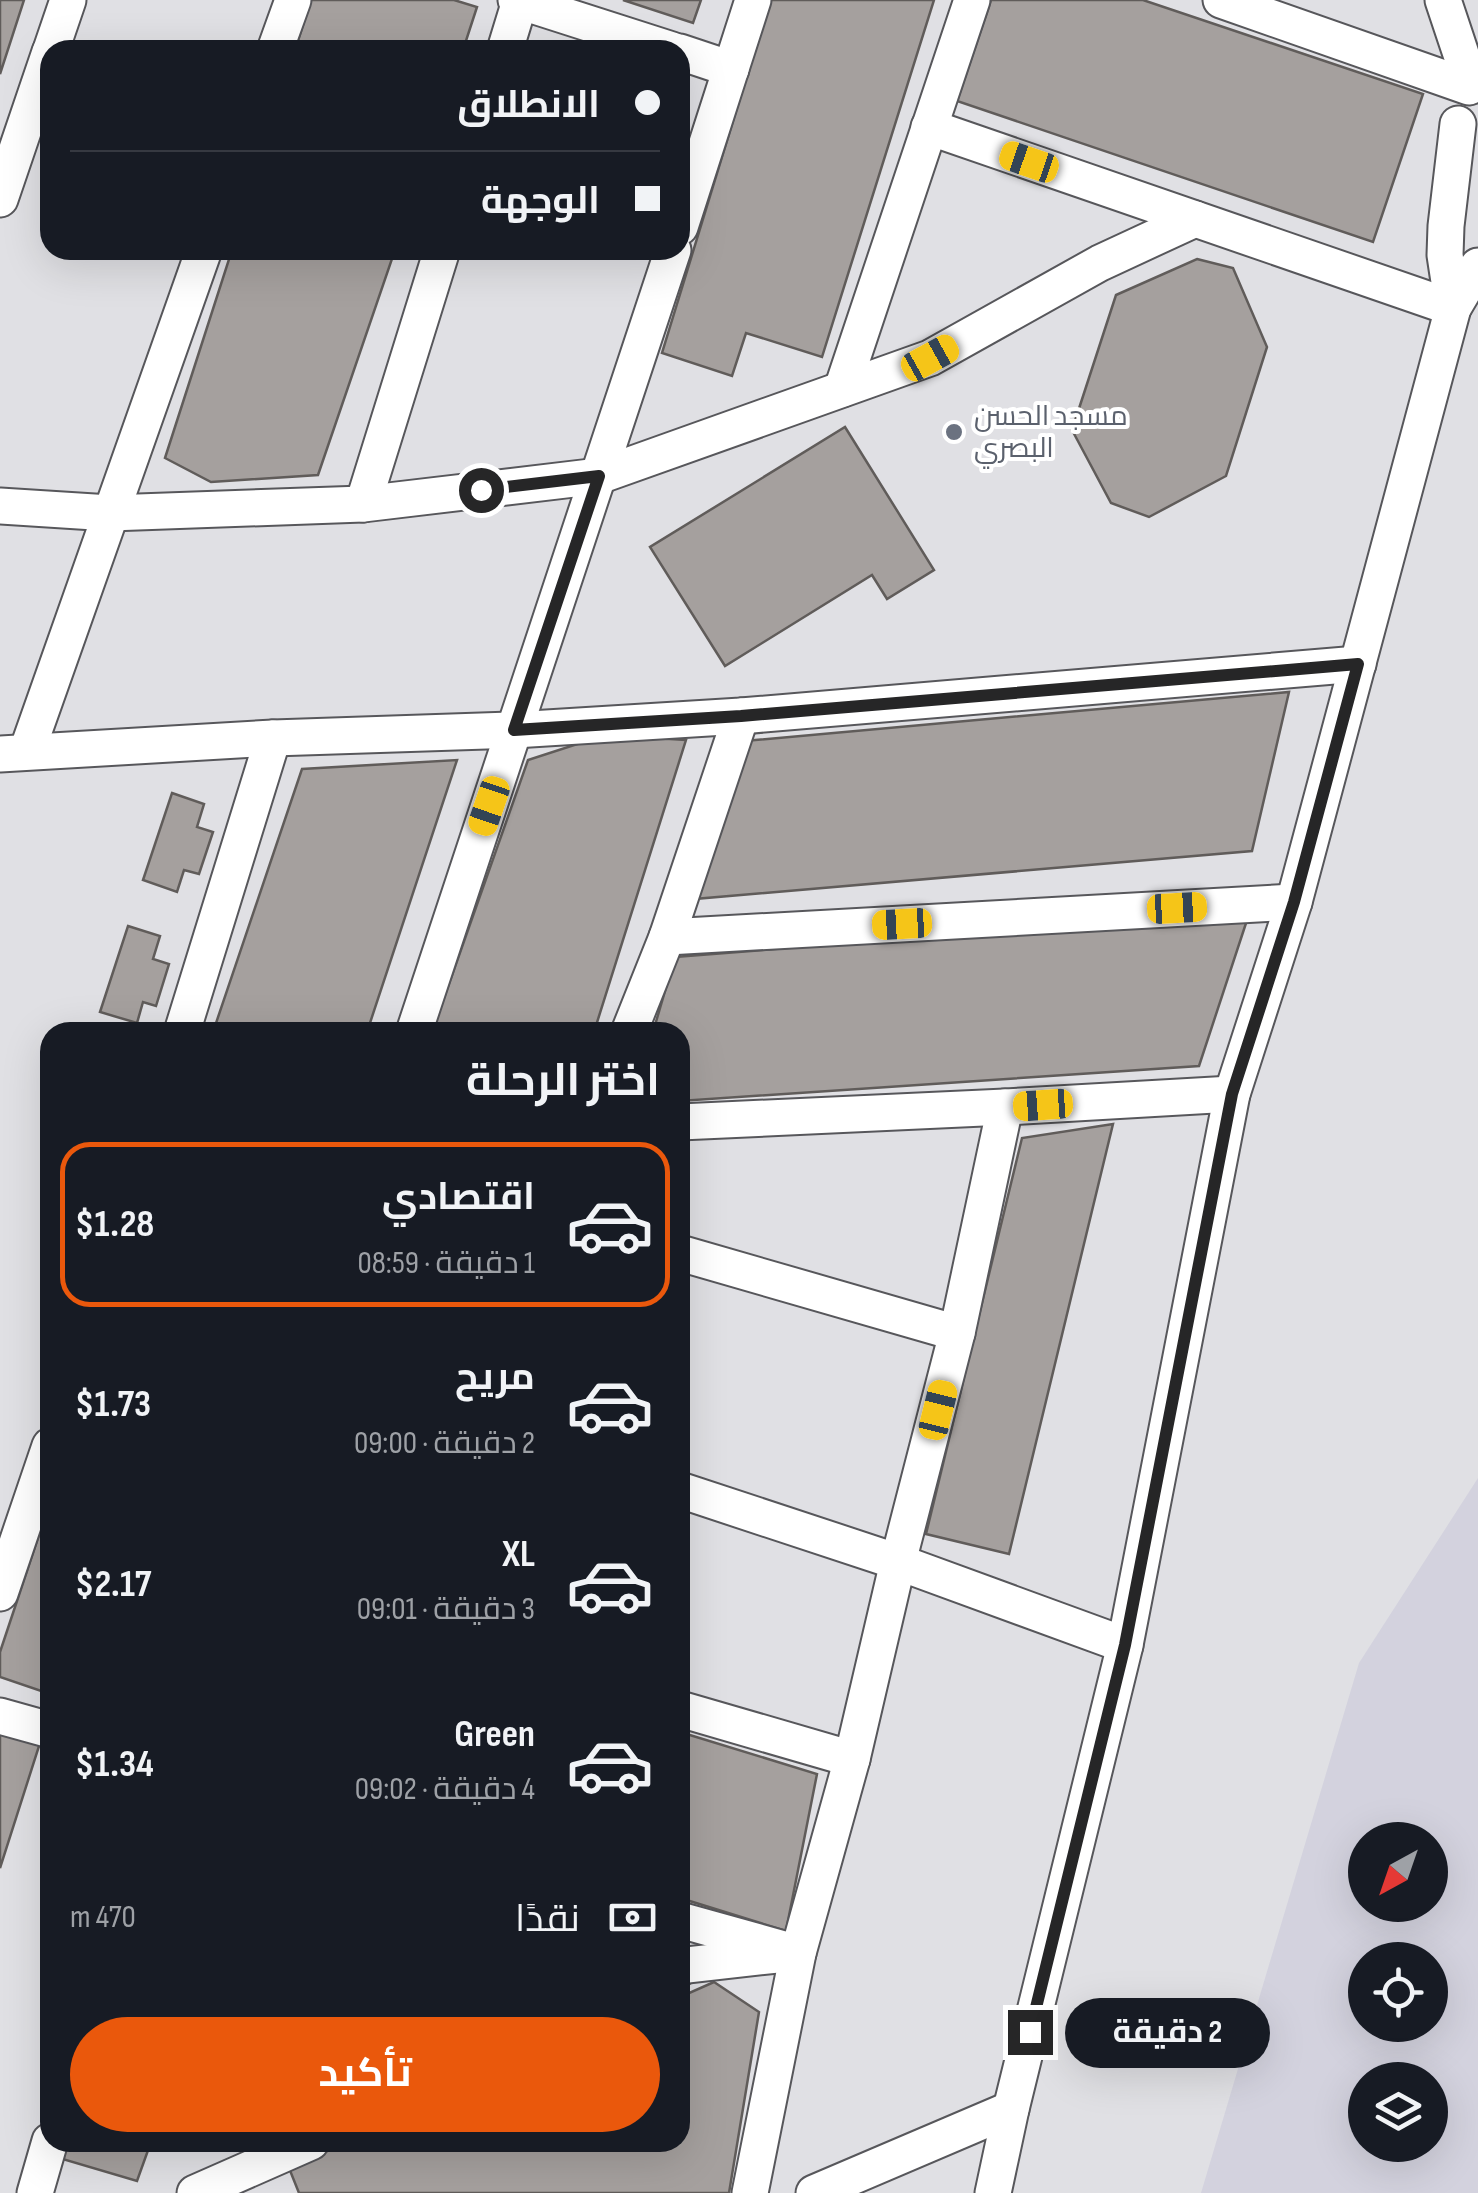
<!DOCTYPE html>
<html lang="ar">
<meta charset="utf-8">
<style>
body{margin:0;font-family:"Sofia Sans Condensed",Cairo,sans-serif;background:#242831;color:#f1f3f6;direction:rtl;height:100vh;display:flex;flex-direction:column;font-size:38px;white-space:nowrap}
*{box-sizing:border-box;margin:0}
p{font-size:32px;color:#9ea1a6}
.icon{flex:none;width:55px;height:55px;fill:none;stroke:currentColor;stroke-width:2;stroke-linecap:round;stroke-linejoin:round}
.map{position:relative;flex:1;overflow:hidden;direction:ltr}
.details{position:absolute;left:40px;top:1022px;width:650px;height:1130px;display:flex;flex-direction:column;background:#171b24;border-radius:30px;box-shadow:0 10px 40px #0002;direction:rtl}
.details>*{flex:none}
.top-card{position:absolute;left:40px;top:40px;width:650px;height:220px;border-radius:30px;box-shadow:0 10px 40px #0002;direction:rtl;display:grid;align-content:center;height:220px;padding:0 30px;background:#171b24}
.needle{width:65px;rotate:220deg}
.buttons{position:absolute;left:1348px;top:1822px;display:grid;gap:20px}
.buttons a{display:grid;place-items:center;width:100px;height:100px;border-radius:50%;background:#171b24;box-shadow:0 10px 40px #0002;font-size:50px}
.end{position:absolute;width:45px;height:45px;margin:-22px;border:12px solid #262627;background:#fff;box-shadow:0 0 0 5px #fff}
.from{border-radius:50%}
.bubble{position:absolute;height:70px;border-radius:35px;background:#171b24;box-shadow:0 10px 40px #0002;font-size:32px;font-weight:700;line-height:70px;text-align:center;direction:rtl}
.car{position:absolute;width:30px;height:60px;margin:-30px -15px;border-radius:12px;box-shadow:0 0 8px 2px #0007;background:linear-gradient(#f5c518 24%,#345 0 40%,#f5c518 0 76%,#345 0 86%,#f5c518 0)}
.top-card b{display:flex;align-items:center;gap:35px;height:95px;font-size:38px}
.top-card b+b{border-top:2px solid #363941}
.top-card i{width:25px;height:25px;background:#f1f3f6}
ul{padding:0;list-style:none}
li{display:flex;align-items:center;gap:30px;height:165px;margin:0 20px 15px;padding:0 10px;border:5px solid transparent;border-radius:30px}
li div{flex:1}
li b{display:block;font-size:38px}
li em{font-style:normal;font-weight:700}
li.current{border-color:#ea580c}
li>.icon{width:90px;height:90px;stroke-width:1.5}
h2{padding:0 30px;font-size:45px;line-height:120px}
.pay{display:flex;align-items:center;gap:25px;height:110px;padding:0 30px;font-size:38px}
.pay p{margin-inline-start:auto}
.primary-button{display:flex;gap:20px;margin-top:auto;padding:20px 30px}
.primary-button a{flex:1;height:115px;border-radius:60px;background:#ea580c;color:#fff;font-size:40px;font-weight:700;line-height:115px;text-align:center}
.map>svg:first-child{display:block}
.built{fill:#d3d2de;fill-rule:evenodd}
.building{fill:#a5a09e;stroke:#605c5a;stroke-width:2.5}
.lines{fill:none;stroke-linecap:round;stroke-linejoin:round}
.street-casing{stroke:#57575b;stroke-width:39}
.street{stroke:#fff;stroke-width:35}
.route{stroke:#262627;stroke-width:12}
.worship-dot{fill:#6b7280;stroke:#fff;stroke-width:4}
.labels{text-anchor:middle;dominant-baseline:central;stroke-width:8;stroke-linejoin:round;paint-order:stroke}
.worship-label{font-size:28px;fill:#5b616d;stroke:#fff;text-anchor:start}
</style>
<div class="map">
<svg width="1478" height="2193" viewBox="0 0 1478 2193">
<rect width="100%" height="100%" fill="#e0e0e4"/>
<path class="built" d="M1478,1478v715h-277l158,-530zM1365,1840h65v65h-65zM1365,1960h65v65h-65zM1365,2080h65v65h-65z"/>
<g class="building">
<path d="M0,0h24l-24,74z"/>
<path d="M311,0h143l23,7 -14,43h-168z"/>
<path d="M623,0h78l-8,23z"/>
<path d="M770,0h164l-112,357 -76,-24 -14,43 -70,-23z"/>
<path d="M991,0h152l280,94 -50,148 -416,-141z"/>
<path d="M232,250h163l-77,225 -107,7 -46,-24z"/>
<path d="M1197,259l36,9 34,79 -41,129 -77,41 -38,-14 -39,-73 44,-135z"/>
<path d="M845,427l89,143 -47,29 -15,-24 -147,91 -75,-119z"/>
<path d="M1289,692l-37,159 -558,48 50,-158z"/>
<path d="M605,735l81,5 -92,292h-162l96,-272z"/>
<path d="M457,760l-90,272h-154l89,-263z"/>
<path d="M172,793l32,11 -7,23 16,5 -14,42 -15,-4 -7,22 -34,-12z"/>
<path d="M1250,911l-51,155 -519,35v-69h-27l22,-75z"/>
<path d="M128,926l32,10 -7,23 16,5 -13,42 -13,-4 -6,21 -37,-11z"/>
<path d="M1113,1124l-104,430 -83,-20 96,-396z"/>
<path d="M50,1502v192l-50,-17v-25z"/>
<path d="M680,1732l137,42 -31,157 -106,-33z"/>
<path d="M0,1734l40,9 -40,125z"/>
<path d="M714,1982l45,30 -30,181h-430l-10,-25 58,-26h333v-145z"/>
<path d="M64,2142h87l-14,39 -78,-23z"/>
</g>
<g class="lines">
<defs>
<g id="street">
<path d="M516,0l156,50"/>
<path d="M1221,0l248,87"/>
<path d="M1443,0l28,84"/>
<path d="M51,50l17,-50"/>
<path d="M275,50l18,-50"/>
<path d="M505,50l15,-49"/>
<path d="M680,52l51,17"/>
<path d="M929,127l524,181"/>
<path d="M0,199l50,-147"/>
<path d="M680,227l73,-227"/>
<path d="M1453,308l-8,-53 1,-29 12,-102"/>
<path d="M842,389l130,-389"/>
<path d="M363,504l79,-254"/>
<path d="M0,506l110,7 253,-9 236,-28 331,-118 170,-95 95,-44"/>
<path d="M27,751l177,-501"/>
<path d="M0,754l273,-16 241,-8 227,-14 617,-52"/>
<path d="M667,937l627,-35"/>
<path d="M182,1032l91,-294"/>
<path d="M414,1032l259,-782"/>
<path d="M629,1032l38,-95 74,-221"/>
<path d="M680,1122l325,-15 227,-13"/>
<path d="M680,1253l277,80"/>
<path d="M680,1490l218,72 227,83"/>
<path d="M0,1593l50,-147"/>
<path d="M680,1709l172,50"/>
<path d="M0,1716l50,14"/>
<path d="M680,1920l118,33"/>
<path d="M680,1968l7,-3 90,-10"/>
<path d="M35,2193l15,-52"/>
<path d="M195,2193l116,-51"/>
<path d="M750,2193l48,-240 54,-194 46,-197 59,-229 48,-226"/>
<path d="M814,2193l197,-84"/>
<path d="M993,2193l18,-84 114,-464 107,-551 62,-192 159,-594 25,-42"/>
</g>
</defs>
<use href="#street" class="street-casing"/>
<use href="#street" class="street"/>
</g>
<g class="lines">
<path class="route" d="M481,490l118,-14 -85,254 227,-14 617,-52 -64,238 -62,192 -107,551 -95,387"/>
</g>
<circle class="worship-dot" cx="954" cy="432" r="10"/>
<g class="labels">
<g class="worship-label">
<text x="974" y="416">مسجد الحسن<tspan x="974" dy="32">البصري</tspan></text>
</g>
</g>
</svg>
<div class="buttons">
<a><svg class="needle" viewBox="-14 -14 28 28"><path d="M0-13l5 13h-10z" fill="#e53935"/><path d="M0 13l5-13h-10z" fill="#9ea1a6"/></svg></a>
<a><svg class="icon" aria-label="locate" viewBox="0 0 24 24"><circle cx="12" cy="12" r="6"/><path d="M12 2v4M12 18v4M2 12h4M18 12h4"/></svg></a>
<a><svg class="icon" aria-label="layers" viewBox="0 0 24 24"><path d="M12 4l9 5-9 5-9-5zM3 14l9 5 9-5"/></svg></a>
</div>
<i class="end from" style="left:481px;top:490px"></i>
<i class="end" style="left:1030px;top:2032px"></i>
<div class="bubble" style="left:1065px;top:1998px;width:205px">2 دقيقة</div>
<i class="car" style="left:1029px;top:162px;rotate:289deg"></i>
<i class="car" style="left:930px;top:358px;rotate:61deg"></i>
<i class="car" style="left:489px;top:806px;rotate:199deg"></i>
<i class="car" style="left:1177px;top:908px;rotate:87deg"></i>
<i class="car" style="left:902px;top:924px;rotate:267deg"></i>
<i class="car" style="left:1043px;top:1105px;rotate:266deg"></i>
<i class="car" style="left:938px;top:1410px;rotate:14deg"></i>
<div class="top-card">
<b><i class="from"></i>الانطلاق</b>
<b><i></i>الوجهة</b>
</div>
<section class="details">
<h2>اختر الرحلة</h2>
<ul>
<li class="current"><svg class="icon" aria-label="car" viewBox="0 0 24 24"><path d="M5 17H2v-5l4-1 3-4h7l3 4 3 1v5h-3M9 17h6M6 11h13"/><circle cx="7" cy="17" r="2"/><circle cx="17" cy="17" r="2"/></svg><div><b>اقتصادي</b><p>1 دقيقة · 08:59</p></div><em>$1.28</em></li>
<li><svg class="icon" aria-label="car" viewBox="0 0 24 24"><path d="M5 17H2v-5l4-1 3-4h7l3 4 3 1v5h-3M9 17h6M6 11h13"/><circle cx="7" cy="17" r="2"/><circle cx="17" cy="17" r="2"/></svg><div><b>مريح</b><p>2 دقيقة · 09:00</p></div><em>$1.73</em></li>
<li><svg class="icon" aria-label="car" viewBox="0 0 24 24"><path d="M5 17H2v-5l4-1 3-4h7l3 4 3 1v5h-3M9 17h6M6 11h13"/><circle cx="7" cy="17" r="2"/><circle cx="17" cy="17" r="2"/></svg><div><b>XL</b><p>3 دقيقة · 09:01</p></div><em>$2.17</em></li>
<li><svg class="icon" aria-label="car" viewBox="0 0 24 24"><path d="M5 17H2v-5l4-1 3-4h7l3 4 3 1v5h-3M9 17h6M6 11h13"/><circle cx="7" cy="17" r="2"/><circle cx="17" cy="17" r="2"/></svg><div><b>Green</b><p>4 دقيقة · 09:02</p></div><em>$1.34</em></li>
</ul>
<div class="pay"><svg class="icon" aria-label="cash" viewBox="0 0 24 24"><path d="M3 7h18v10H3z"/><circle cx="12" cy="12" r="2"/></svg>نقدًا<p>470 m</p></div>
<div class="primary-button"><a>تأكيد</a></div>
</section>
</div>
